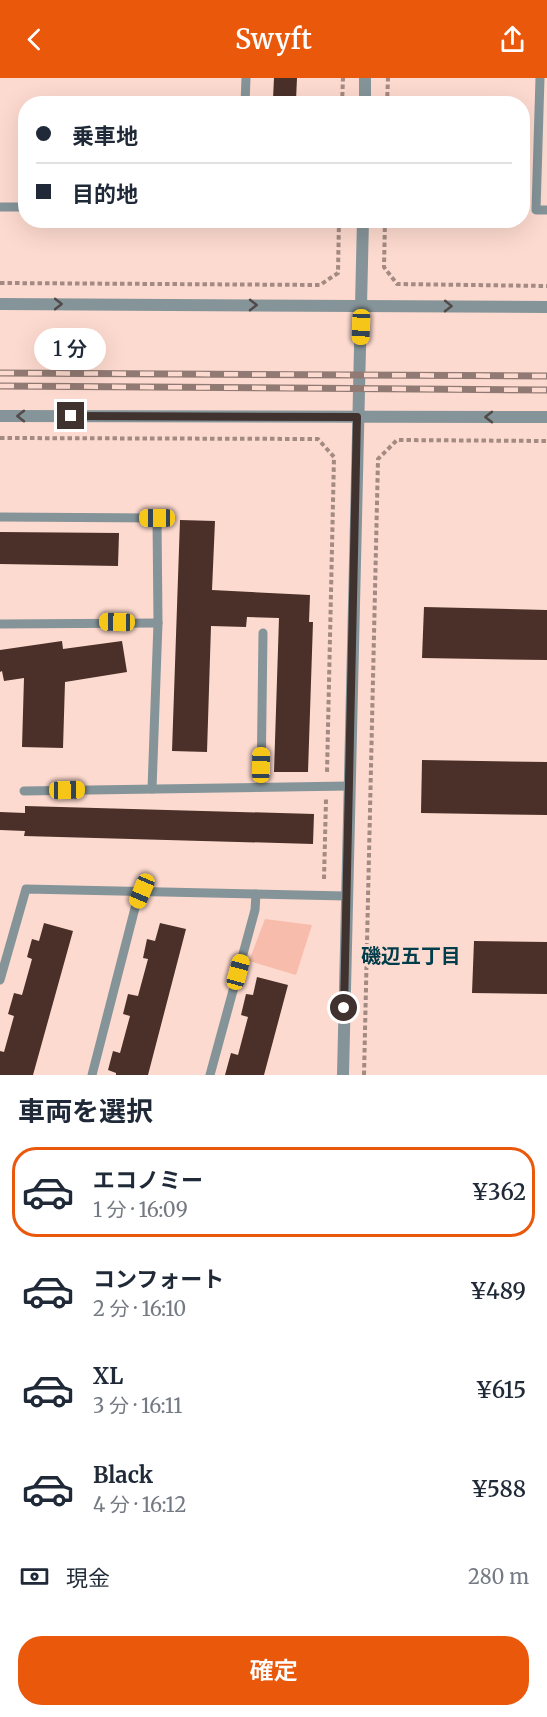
<!DOCTYPE html>
<html lang="ja">
<meta charset="utf-8">
<style>
body{margin:0;font-family:Merriweather,"Noto Sans JP",serif;background:#f2f2f3;color:#1f2937;height:100vh;display:flex;flex-direction:column;font-size:22px;white-space:nowrap}
*{box-sizing:border-box;margin:0}
p{font-size:20px;color:#747a83}
.icon{flex:none;width:33px;height:33px;fill:none;stroke:currentColor;stroke-width:2;stroke-linecap:round;stroke-linejoin:round}
.map{position:relative;height:997px;overflow:hidden}
.sheet{display:flex;flex-direction:column;background:#fff;flex:1}
.sheet>*{flex:none}
.banner{position:absolute;left:18px;top:18px;width:512px;height:132px;border-radius:24px;box-shadow:0 6px 24px #0002;display:grid;align-content:center;height:132px;padding:0 18px;background:#fff}
.end{position:absolute;width:27px;height:27px;margin:-14px;border:8px solid #40322e;background:#fff;box-shadow:0 0 0 3px #fff}
.from{border-radius:50%}
.bubble{position:absolute;height:42px;border-radius:21px;background:#fff;box-shadow:0 6px 24px #0002;font-size:20px;font-weight:600;line-height:42px;text-align:center}
.car{position:absolute;width:18px;height:36px;margin:-18px -9px;border-radius:8px;box-shadow:0 0 4px 2px #0007;background:linear-gradient(#f5c518 24%,#345 0 40%,#f5c518 0 76%,#345 0 86%,#f5c518 0)}
.banner b{display:flex;align-items:center;gap:21px;height:57px;font-size:22px}
.banner b+b{border-top:2px solid #e0e1e3}
.banner i{width:15px;height:15px;background:#1f2937}
ul{padding:0;list-style:none}
li{display:flex;align-items:center;gap:18px;height:90px;margin:0 12px 9px;padding:0 6px;border:3px solid transparent;border-radius:24px}
li div{flex:1}
li b{display:block;font-size:22px}
li em{font-style:normal;font-weight:600}
li.active{border-color:#ea580c}
li>.icon{width:54px;height:54px;stroke-width:1.5}
h2{padding:0 18px;font-size:27px;line-height:72px}
.pay{display:flex;align-items:center;gap:15px;height:66px;padding:0 18px;font-size:22px}
.pay p{margin-inline-start:auto}
.cta{display:flex;gap:12px;margin-top:auto;padding:12px 18px}
.cta a{flex:1;height:69px;border-radius:24px;background:#ea580c;color:#fff;font-size:24px;font-weight:600;line-height:69px;text-align:center}
header{display:flex;justify-content:space-between;align-items:center;height:78px;padding:0 18px;background:#ea580c;color:#fff;font-size:27px;font-weight:600}
.map>svg:first-child{display:block}
.green{fill:#f7bcab}
.building{fill:#4a3028}
.lines{fill:none;stroke-linecap:round;stroke-linejoin:round}
.path{stroke:#a38a82;stroke-width:4;stroke-dasharray:4.5 3;stroke-linecap:butt}
.service{stroke:#859499;stroke-width:9}
.tertiary{stroke:#859499;stroke-width:12}
.rail-casing{stroke:#917a73;stroke-width:7}
.rail{stroke:#fddacf;stroke-width:4.5;stroke-dasharray:14;stroke-linecap:butt}
.oneway{stroke:#514a49}
.route{stroke:#40322e;stroke-width:8}
.labels{text-anchor:middle;dominant-baseline:central;stroke-width:6;stroke-linejoin:round;paint-order:stroke}
.neighbourhood-label{font-size:20px;font-weight:bold;fill:#003c49;stroke:#fddacf}
</style>
<header><svg class="icon" aria-label="back" viewBox="0 0 24 24"><path d="M15 5l-7 7 7 7"/></svg>Swyft<svg class="icon" aria-label="share" viewBox="0 0 24 24"><path d="M12 15V3M7 8l5-5 5 5M5 13v7h14v-7"/></svg></header>
<div class="map">
<svg width="547" height="997" viewBox="0 0 547 997">
<rect width="100%" height="100%" fill="#fddacf"/>
<path class="green" d="M265,841l47,6 -16,50 -47,-14z"/>
<g class="building">
<path d="M274,0h23l-1,22 -23,-1z"/>
<path d="M180,442l35,1 -3,69 98,5 -1,27h4l-5,150h-34l5,-154 -32,-1 -1,10 -35,-1 -4,126 -35,-1z"/>
<path d="M0,454l119,1 -1,33 -118,-2z"/>
<path d="M424,529l123,3v50l-125,-2z"/>
<path d="M62,563l1,8 59,-8 5,31 -62,10 -2,66 -41,-1 2,-69 -20,3 -2,-10 -2,1v-22z"/>
<path d="M422,682l125,2v53l-126,-2z"/>
<path d="M25,728l289,8 -1,30 -289,-8 1,-5 -25,-1v-18l25,1z"/>
<path d="M44,845l29,8 -40,144h-33v-24l4,1 10,-36 -6,-2 6,-21 8,2 10,-36 -5,-2 5,-18 7,2z"/>
<path d="M160,845l26,6 -38,146h-32v-2l-8,-3 5,-19 7,2 10,-37 -7,-2 5,-20 10,2 10,-37 -5,-1 4,-19 8,2z"/>
<path d="M474,863l73,1v52l-75,-1z"/>
<path d="M257,899l31,8 -24,90h-39l6,-22 7,2 10,-38 -7,-2 5,-21 7,1z"/>
</g>
<g class="lines">
<g class="path">
<path d="M342,26l1,-26"/>
<path d="M387,26l1,-26"/>
<path d="M385,142l-1,47 13,17 150,2"/>
<path d="M0,205l320,2 18,-12 1,-53"/>
<path d="M0,360l318,1 16,18 -7,316"/>
<path d="M324,801l2,-80"/>
<path d="M364,997l14,-616 19,-19 150,1"/>
</g>
<g class="service">
<path d="M540,0l-4,132h11"/>
<path d="M245,26l1,-26"/>
<path d="M0,129h26"/>
<path d="M0,439l157,1 1,105 -6,166"/>
<path d="M0,546l158,-1"/>
<path d="M261,709l2,-154"/>
<path d="M24,713l325,-5"/>
<path d="M0,902l26,-91 320,7"/>
<path d="M92,997l43,-167 7,-17"/>
<path d="M210,997l45,-165 1,-16"/>
</g>
<g class="tertiary">
<path d="M365,26v-26"/>
<path d="M0,226l547,3"/>
<path d="M0,338l547,1"/>
<path d="M343,997l20,-855"/>
</g>
<defs>
<g id="rail">
<path d="M0,295l547,3"/>
<path d="M0,308l547,4"/>
</g>
</defs>
<use href="#rail" class="rail-casing"/>
<use href="#rail" class="rail"/>
</g>
<defs><path id="oneway-chevron" d="M-2-3.5L2.5 0L-2 3.5" fill="none" stroke-width="1.6" stroke-linecap="round" stroke-linejoin="round" transform="scale(1.5)"/></defs>
<g class="oneway">
<use href="#oneway-chevron" transform="translate(58 226)"/>
<use href="#oneway-chevron" transform="translate(253 227)"/>
<use href="#oneway-chevron" transform="translate(448 228) rotate(1)"/>
<use href="#oneway-chevron" transform="translate(21 338) rotate(-180)"/>
<use href="#oneway-chevron" transform="translate(489 339) rotate(-180)"/>
</g>
<g class="lines">
<path class="route" d="M71,338l286,1 -13,591"/>
</g>
<g class="labels">
<g class="neighbourhood-label">
<text x="411" y="877">磯辺五丁目</text>
</g>
</g>
</svg>
<i class="end from" style="left:344px;top:930px"></i>
<i class="end" style="left:71px;top:338px"></i>
<div class="bubble" style="left:34px;top:250px;width:72px">1 分</div>
<i class="car" style="left:361px;top:249px;rotate:182deg"></i>
<i class="car" style="left:157px;top:440px;rotate:270deg"></i>
<i class="car" style="left:117px;top:544px;rotate:271deg"></i>
<i class="car" style="left:261px;top:687px;rotate:1deg"></i>
<i class="car" style="left:67px;top:712px;rotate:89deg"></i>
<i class="car" style="left:142px;top:813px;rotate:203deg"></i>
<i class="car" style="left:238px;top:894px;rotate:15deg"></i>
<div class="banner">
<b><i class="from"></i>乗車地</b>
<b><i></i>目的地</b>
</div>
</div>
<section class="sheet">
<h2>車両を選択</h2>
<ul>
<li class="active"><svg class="icon" aria-label="car" viewBox="0 0 24 24"><path d="M5 17H2v-5l4-1 3-4h7l3 4 3 1v5h-3M9 17h6M6 11h13"/><circle cx="7" cy="17" r="2"/><circle cx="17" cy="17" r="2"/></svg><div><b>エコノミー</b><p>1 分 · 16:09</p></div><em>¥362</em></li>
<li><svg class="icon" aria-label="car" viewBox="0 0 24 24"><path d="M5 17H2v-5l4-1 3-4h7l3 4 3 1v5h-3M9 17h6M6 11h13"/><circle cx="7" cy="17" r="2"/><circle cx="17" cy="17" r="2"/></svg><div><b>コンフォート</b><p>2 分 · 16:10</p></div><em>¥489</em></li>
<li><svg class="icon" aria-label="car" viewBox="0 0 24 24"><path d="M5 17H2v-5l4-1 3-4h7l3 4 3 1v5h-3M9 17h6M6 11h13"/><circle cx="7" cy="17" r="2"/><circle cx="17" cy="17" r="2"/></svg><div><b>XL</b><p>3 分 · 16:11</p></div><em>¥615</em></li>
<li><svg class="icon" aria-label="car" viewBox="0 0 24 24"><path d="M5 17H2v-5l4-1 3-4h7l3 4 3 1v5h-3M9 17h6M6 11h13"/><circle cx="7" cy="17" r="2"/><circle cx="17" cy="17" r="2"/></svg><div><b>Black</b><p>4 分 · 16:12</p></div><em>¥588</em></li>
</ul>
<div class="pay"><svg class="icon" aria-label="cash" viewBox="0 0 24 24"><path d="M3 7h18v10H3z"/><circle cx="12" cy="12" r="2"/></svg>現金<p>280 m</p></div>
<div class="cta"><a>確定</a></div>
</section>
